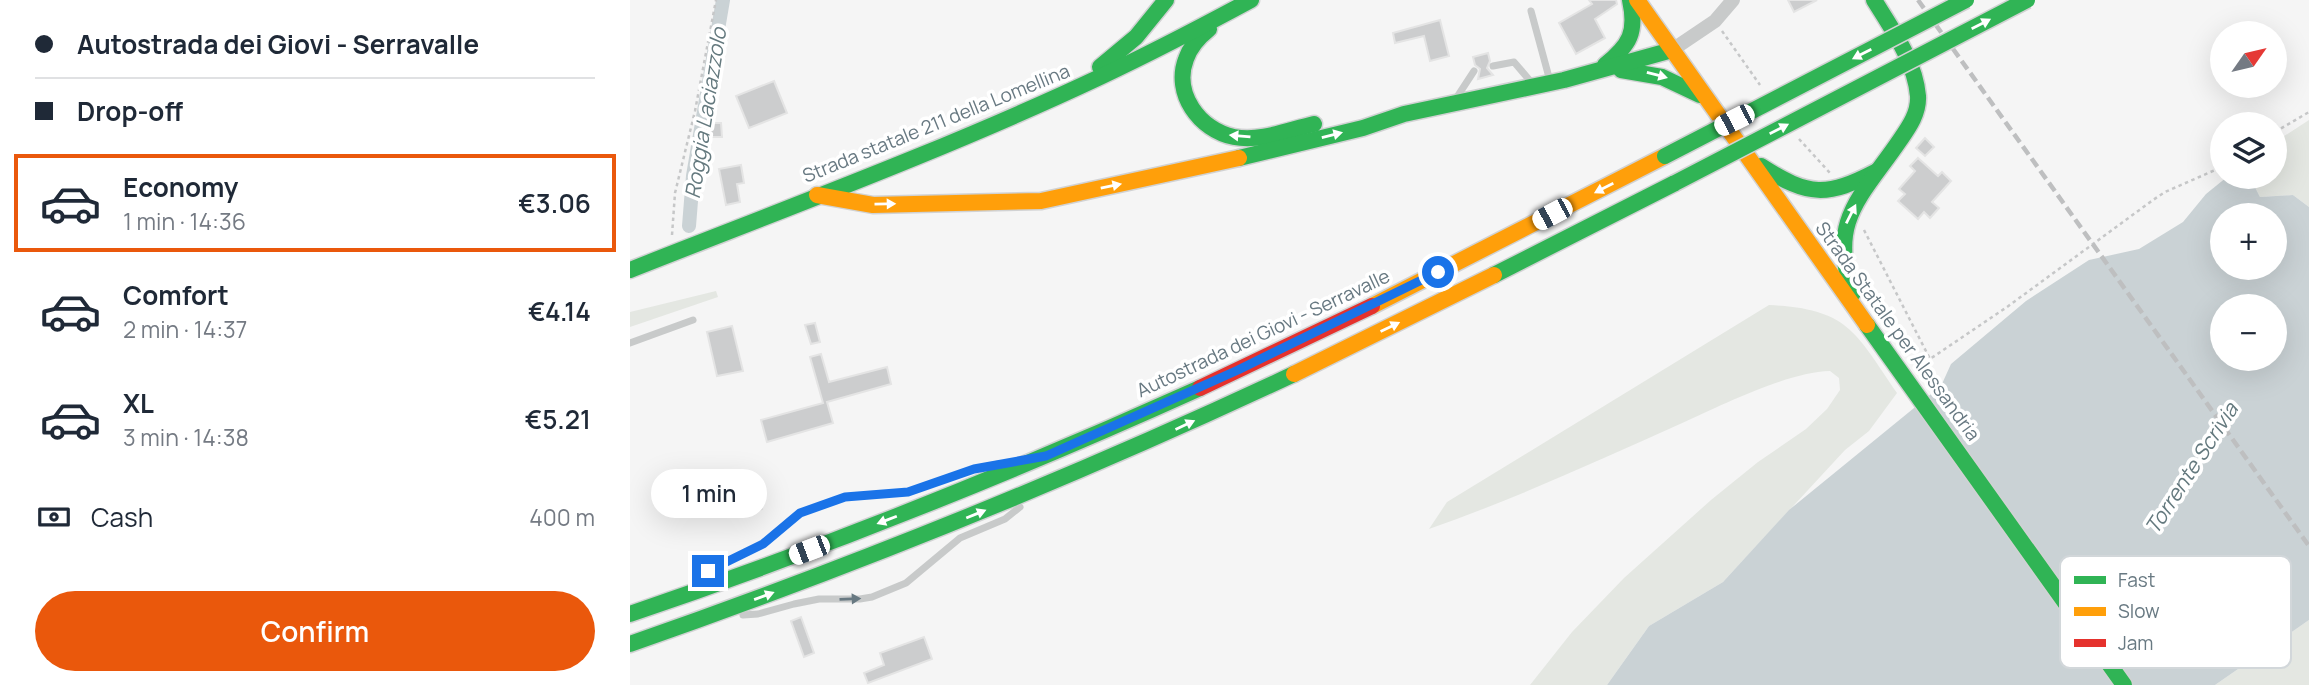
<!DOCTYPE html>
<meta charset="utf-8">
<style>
body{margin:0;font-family:Manrope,sans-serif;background:#f2f2f3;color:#1f2937;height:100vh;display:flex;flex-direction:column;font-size:26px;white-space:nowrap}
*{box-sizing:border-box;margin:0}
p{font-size:23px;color:#747a83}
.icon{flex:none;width:38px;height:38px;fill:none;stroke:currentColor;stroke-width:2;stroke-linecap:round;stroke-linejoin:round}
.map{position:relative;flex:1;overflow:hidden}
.sheet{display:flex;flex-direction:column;background:#fff;width:630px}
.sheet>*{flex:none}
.banner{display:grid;align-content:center;height:154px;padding:0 35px;background:#fff}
.needle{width:46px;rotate:56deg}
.controls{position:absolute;left:1580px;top:21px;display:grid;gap:14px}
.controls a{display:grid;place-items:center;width:77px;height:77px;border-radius:50%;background:#fff;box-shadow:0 7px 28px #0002;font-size:35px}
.end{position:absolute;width:32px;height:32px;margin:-16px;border:9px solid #1a73e8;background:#fff;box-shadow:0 0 0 4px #fff}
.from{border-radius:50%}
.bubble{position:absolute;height:49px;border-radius:24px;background:#fff;box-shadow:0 7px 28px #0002;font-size:23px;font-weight:600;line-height:49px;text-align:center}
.car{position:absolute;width:21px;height:42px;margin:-21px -10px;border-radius:9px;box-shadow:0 0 5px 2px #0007;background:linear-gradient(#fff 24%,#345 0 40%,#fff 0 76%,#345 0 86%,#fff 0)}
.banner b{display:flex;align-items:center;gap:24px;height:66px;font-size:26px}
.banner b+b{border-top:2px solid #e0e1e3}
.banner i{width:18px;height:18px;background:#1f2937}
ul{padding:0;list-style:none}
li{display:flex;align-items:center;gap:21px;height:98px;margin:0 14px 10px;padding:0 21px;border:4px solid transparent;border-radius:0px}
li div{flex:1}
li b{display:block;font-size:26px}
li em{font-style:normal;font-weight:600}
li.on{border-color:#ea580c}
li>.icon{width:63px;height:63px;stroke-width:1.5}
.pay{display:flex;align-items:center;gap:18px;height:77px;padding:0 35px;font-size:26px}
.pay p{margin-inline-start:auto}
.cta{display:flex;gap:14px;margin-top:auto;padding:14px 35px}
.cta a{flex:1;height:80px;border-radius:42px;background:#ea580c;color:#fff;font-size:28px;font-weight:600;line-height:80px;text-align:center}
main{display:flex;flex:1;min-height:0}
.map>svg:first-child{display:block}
.green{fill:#e4e7e2}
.water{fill:#cad2d5;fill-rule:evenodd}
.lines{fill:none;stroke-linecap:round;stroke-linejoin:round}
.canal{stroke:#cad2d5;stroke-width:14}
.building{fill:#cccdce;stroke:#e4e4e4;stroke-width:2}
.fast-casing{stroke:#d1d2d3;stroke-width:19}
.slow-casing{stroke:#d1d2d3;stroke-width:19}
.jam-casing{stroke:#d1d2d3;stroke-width:19}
.path{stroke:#c6c7c8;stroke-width:2.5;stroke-dasharray:3.5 3.5;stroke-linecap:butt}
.lane{stroke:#c8caca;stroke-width:7}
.street{stroke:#c8caca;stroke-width:14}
.fast{stroke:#30b455;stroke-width:16}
.slow{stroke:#ff9f0a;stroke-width:16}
.jam{stroke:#e5322d;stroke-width:16}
.rail{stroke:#bebfc0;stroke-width:4.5;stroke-dasharray:10 5;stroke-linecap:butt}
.fast-bridge-casing{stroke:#d1d2d2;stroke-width:19;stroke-linecap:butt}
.fast-bridge{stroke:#30b455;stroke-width:16}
.oneway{fill:#fff}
.oneway2{fill:#687982}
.route{stroke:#1a73e8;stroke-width:9}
.labels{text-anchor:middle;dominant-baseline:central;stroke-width:7;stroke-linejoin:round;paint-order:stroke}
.street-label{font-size:19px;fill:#687982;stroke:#fff}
.water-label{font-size:21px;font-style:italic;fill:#64797e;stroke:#fff}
.key{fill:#fff;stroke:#d2d7da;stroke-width:2}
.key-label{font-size:19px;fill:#687982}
</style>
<main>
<section class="sheet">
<div class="banner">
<b><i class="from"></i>Autostrada dei Giovi - Serravalle</b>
<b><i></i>Drop-off</b>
</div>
<ul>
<li class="on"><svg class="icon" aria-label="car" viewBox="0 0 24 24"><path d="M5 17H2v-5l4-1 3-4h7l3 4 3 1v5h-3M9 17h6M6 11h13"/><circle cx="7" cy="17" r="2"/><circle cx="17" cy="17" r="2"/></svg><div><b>Economy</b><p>1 min · 14:36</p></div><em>€3.06</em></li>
<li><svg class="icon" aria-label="car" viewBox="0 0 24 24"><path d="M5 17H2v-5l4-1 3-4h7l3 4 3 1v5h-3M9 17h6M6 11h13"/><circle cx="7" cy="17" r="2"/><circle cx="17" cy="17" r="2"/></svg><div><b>Comfort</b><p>2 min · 14:37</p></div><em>€4.14</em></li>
<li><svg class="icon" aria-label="car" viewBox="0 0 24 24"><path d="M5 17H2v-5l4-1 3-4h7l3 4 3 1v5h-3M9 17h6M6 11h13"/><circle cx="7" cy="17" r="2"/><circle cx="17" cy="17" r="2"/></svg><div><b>XL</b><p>3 min · 14:38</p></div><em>€5.21</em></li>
</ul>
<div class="pay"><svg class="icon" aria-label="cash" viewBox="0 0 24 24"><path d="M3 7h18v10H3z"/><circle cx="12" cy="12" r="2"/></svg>Cash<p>400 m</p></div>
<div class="cta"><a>Confirm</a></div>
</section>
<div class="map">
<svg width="1679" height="685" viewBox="0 0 1679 685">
<rect width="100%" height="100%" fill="#f5f5f5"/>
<g class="green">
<path d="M1679,120v87l-16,-12 -33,2 -10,-20h25v-35z"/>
<path d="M86,291l2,6 -88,30v-15z"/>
<path d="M1139,305c80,4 86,27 128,88l-28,38 -24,19 -122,132 -74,44 -42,59h-77l42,-53 52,-54 87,-78 47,-38 48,-33 21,-20 13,-19 -1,-12 -9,-7c-43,1 -110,35 -150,53 -83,37 -165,75 -251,105l18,-27z"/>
<path d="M1679,620v65h-94z"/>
</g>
<path class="water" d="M1597,177h23l10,20 33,-2 16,12v413l-94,65h-608l42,-59 74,-44 66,-72 152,-124 10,-22 75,-63 63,-41 50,-11 44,-27 23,-28zM1592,215h53v53h-53zM1592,306h53v53h-53z"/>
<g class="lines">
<path class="canal" d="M59,226l4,-50 30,-176"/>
</g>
<g class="building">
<path d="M959,0h27l1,4 -22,15 10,19 -29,16 -17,-31 33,-19z"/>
<path d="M1158,0h29l-23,12z"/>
<path d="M810,20l9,36 -19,5 -6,-25 -29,7 -2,-10z"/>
<path d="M858,53l2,8 -3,7 6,7 -15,4 2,-10 -5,-4 -2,-8z"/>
<path d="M144,81l13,32 -38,15 -13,-32z"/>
<path d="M78,123h13l1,14h-13z"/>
<path d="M1295,138l9,9 -9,9 -9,-8z"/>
<path d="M1288,158l20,18 4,-4 9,9 -19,21 7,6 -9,10 -6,-6 -6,7 -20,-18 7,-7 -6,-5 16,-18 -5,-5z"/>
<path d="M111,165l3,18 -7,1 3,18 -14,3 -7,-36z"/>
<path d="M185,323l5,19 -9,2 -6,-19z"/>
<path d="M102,326l11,45 -26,5 -10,-44z"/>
<path d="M191,354l8,28 58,-15 4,17 -64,18 6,21 -66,19 -6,-22 62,-17 -13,-46z"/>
<path d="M123,486l9,23 -12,5 -9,-23z"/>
<path d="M171,617l13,36 -10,4 -13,-36z"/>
<path d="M294,637l8,22 -64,24 -4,-10 20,-8 -4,-12z"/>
</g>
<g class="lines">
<defs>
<g id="fast">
<path d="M579,29c-10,8 -19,18 -23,30 -13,34 13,71 48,78 27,5 54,-7 80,-13"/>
<path d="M975,65c25,-20 32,-33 25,-65"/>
<path d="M470,67l36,-30 30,-37"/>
<path d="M991,70l41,7 38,18"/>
<path d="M609,158l124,-30 41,-14 160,-34 108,-30"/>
<path d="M1131,166c48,31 66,31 116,5"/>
<path d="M0,270c157,-62 317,-121 470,-193 51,-24 101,-50 151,-77"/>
<path d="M864,275l181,-92"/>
<path d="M1223,293c-26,-72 9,-97 47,-153 9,-13 19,-27 18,-44 -3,-35 -26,-67 -44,-96"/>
<path d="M1237,325l257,360"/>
<path d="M0,614c194,-66 384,-142 570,-226"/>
<path d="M0,644c226,-79 447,-168 664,-270"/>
</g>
<g id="slow">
<path d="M1007,0l230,325"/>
<path d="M187,195l56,10 168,-4 198,-43"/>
<path d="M742,306l293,-150"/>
<path d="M664,374l200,-99"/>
</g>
<path id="jam" d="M570,388l172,-82"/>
</defs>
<use href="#fast" class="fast-casing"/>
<use href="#slow" class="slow-casing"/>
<use href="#jam" class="jam-casing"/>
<g class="path">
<path d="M1092,31l38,54"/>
<path d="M1645,132l34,-20"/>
<path d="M1169,139l31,34"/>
<path d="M1234,230l66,129 77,-52 146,-107 12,-8 57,-25"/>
<path d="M42,235l3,-42 20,-82 21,-111"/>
</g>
<g class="lane">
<path d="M901,11l19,70"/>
<path d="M863,66l21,-4 18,21"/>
<path d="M827,97l17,-26"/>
<path d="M0,343l63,-23"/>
<path d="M62,583l15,-12 56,-27 37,-31 45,-16 63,-5 66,-23 24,-5"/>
<path d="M113,615l15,-1 36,-10 25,-5h41l12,-2 34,-14 54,-45 45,-19 15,-12"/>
</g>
<path class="street" d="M1042,50l43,-29 18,-21"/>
<use href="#fast" class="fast"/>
<use href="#slow" class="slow"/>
<use href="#jam" class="jam"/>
<path class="rail" d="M1288,0l391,546"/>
<defs>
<g id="fast-bridge">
<path d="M1035,156l301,-156"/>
<path d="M1045,183l352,-183"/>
</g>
</defs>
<use href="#fast-bridge" class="fast-bridge-casing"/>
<use href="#fast-bridge" class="fast-bridge"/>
</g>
<defs><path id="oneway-solid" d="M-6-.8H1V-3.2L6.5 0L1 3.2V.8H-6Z" transform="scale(1.75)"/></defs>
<g class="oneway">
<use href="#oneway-solid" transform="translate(1351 24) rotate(-27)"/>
<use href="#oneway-solid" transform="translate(1232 54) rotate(153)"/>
<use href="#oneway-solid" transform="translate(1027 75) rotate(15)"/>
<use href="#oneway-solid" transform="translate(1149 129) rotate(-27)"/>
<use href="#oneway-solid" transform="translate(702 135) rotate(-14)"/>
<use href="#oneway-solid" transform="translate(610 136) rotate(-175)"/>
<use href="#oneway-solid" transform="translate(481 186) rotate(-12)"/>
<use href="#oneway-solid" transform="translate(974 188) rotate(153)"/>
<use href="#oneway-solid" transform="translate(255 204) rotate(-1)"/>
<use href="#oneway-solid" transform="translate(1221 214) rotate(-63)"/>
<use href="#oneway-solid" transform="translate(760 327) rotate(-26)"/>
<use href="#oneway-solid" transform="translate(555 425) rotate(-25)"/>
<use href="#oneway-solid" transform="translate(346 514) rotate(-22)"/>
<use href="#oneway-solid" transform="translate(257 520) rotate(159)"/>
<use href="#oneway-solid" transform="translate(134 596) rotate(-20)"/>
</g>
<use class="oneway2" href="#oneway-solid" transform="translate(220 599) rotate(-2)"/>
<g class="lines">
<path class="route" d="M78,571l55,-27 37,-31 45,-16 63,-5 66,-23 72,-13 192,-86 200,-98"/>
</g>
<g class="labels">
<g class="street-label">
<text transform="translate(306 123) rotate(-22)">Strada statale 211 della Lomellina</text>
<text transform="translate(1268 331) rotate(54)">Strada Statale per Alessandria</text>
<text transform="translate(633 333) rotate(-25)">Autostrada dei Giovi - Serravalle</text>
</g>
<g class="water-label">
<text transform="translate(75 113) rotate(-81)">Roggia Laciazzolo</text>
<text transform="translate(1561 468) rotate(-57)">Torrente Scrivia</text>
</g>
</g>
<rect x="1430" y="556" width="231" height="112" rx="10" class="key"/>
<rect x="1444" y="576" width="32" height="8" fill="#30b455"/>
<rect x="1444" y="607" width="32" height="9" fill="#ff9f0a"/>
<rect x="1444" y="639" width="32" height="8" fill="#e5322d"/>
<g class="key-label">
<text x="1488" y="587">Fast</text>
<text x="1488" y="618">Slow</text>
<text x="1488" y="650">Jam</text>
</g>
</svg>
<div class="controls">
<a><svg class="needle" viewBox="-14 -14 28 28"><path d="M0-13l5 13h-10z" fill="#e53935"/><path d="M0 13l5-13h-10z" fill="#747a83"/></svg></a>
<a><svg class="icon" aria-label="layers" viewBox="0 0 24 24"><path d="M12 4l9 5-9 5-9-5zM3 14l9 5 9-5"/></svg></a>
<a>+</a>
<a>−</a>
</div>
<i class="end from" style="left:808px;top:272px"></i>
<i class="end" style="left:78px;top:571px"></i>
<div class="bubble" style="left:21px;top:469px;width:116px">1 min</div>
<i class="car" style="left:1104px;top:120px;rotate:243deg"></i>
<i class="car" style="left:922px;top:214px;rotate:242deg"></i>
<i class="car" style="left:179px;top:550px;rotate:249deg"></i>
</div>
</main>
